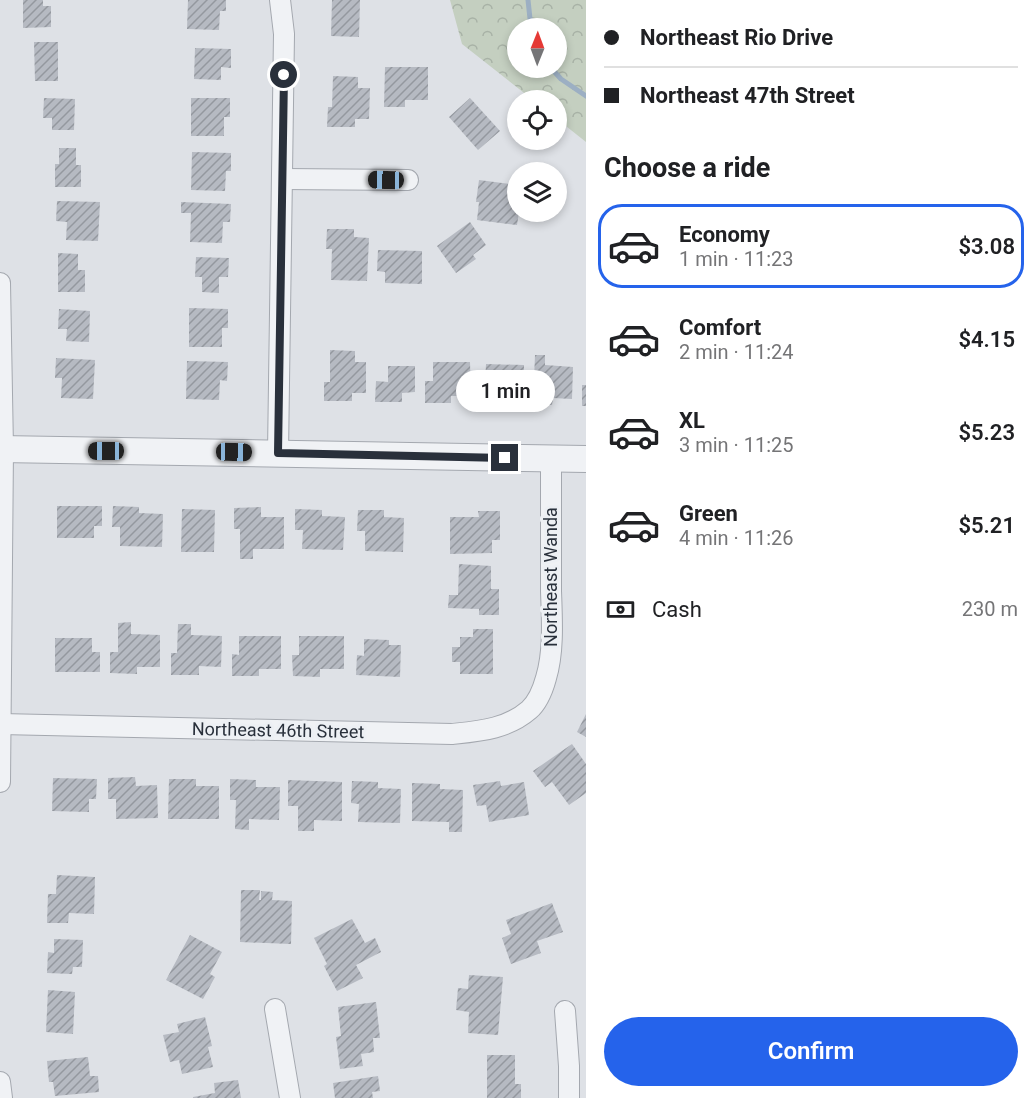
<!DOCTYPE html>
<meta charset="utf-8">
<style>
body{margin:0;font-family:Roboto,sans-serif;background:#f2f2f2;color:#202124;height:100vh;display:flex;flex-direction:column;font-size:22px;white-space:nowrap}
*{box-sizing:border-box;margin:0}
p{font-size:20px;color:#757577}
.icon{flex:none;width:33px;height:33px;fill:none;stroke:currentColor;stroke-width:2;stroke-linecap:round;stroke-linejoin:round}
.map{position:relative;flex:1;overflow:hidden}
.panel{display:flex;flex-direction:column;background:#fff;width:450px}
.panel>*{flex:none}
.hud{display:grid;align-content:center;height:132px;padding:0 18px;background:#fff}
.needle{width:39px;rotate:1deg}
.controls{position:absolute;left:507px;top:18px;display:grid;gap:12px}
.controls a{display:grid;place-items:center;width:60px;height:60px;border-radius:50%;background:#fff;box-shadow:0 3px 9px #0003;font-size:30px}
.end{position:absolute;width:27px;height:27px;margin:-14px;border:8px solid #29303b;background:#fff;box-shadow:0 0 0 3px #fff}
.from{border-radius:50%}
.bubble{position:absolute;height:42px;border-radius:21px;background:#fff;box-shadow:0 3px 9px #0003;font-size:20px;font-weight:600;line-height:42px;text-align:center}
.car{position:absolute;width:18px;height:36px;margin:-18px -9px;border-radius:8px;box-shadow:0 0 4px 2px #0007;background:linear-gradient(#222 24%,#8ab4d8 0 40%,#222 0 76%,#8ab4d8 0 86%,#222 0)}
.hud b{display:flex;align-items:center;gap:21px;height:57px;font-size:22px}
.hud b+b{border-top:2px solid #e0e0e0}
.hud i{width:15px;height:15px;background:#202124}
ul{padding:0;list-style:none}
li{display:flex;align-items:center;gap:18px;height:84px;margin:0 12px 9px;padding:0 6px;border:3px solid transparent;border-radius:24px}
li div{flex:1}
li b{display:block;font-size:22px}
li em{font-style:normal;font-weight:600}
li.selected{border-color:#2563eb}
li>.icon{width:54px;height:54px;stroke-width:1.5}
h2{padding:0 18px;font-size:27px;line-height:72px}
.pay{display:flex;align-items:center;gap:15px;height:66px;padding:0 18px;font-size:22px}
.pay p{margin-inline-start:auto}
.cta{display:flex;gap:12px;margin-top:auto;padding:12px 18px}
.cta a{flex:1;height:69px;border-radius:36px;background:#2563eb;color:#fff;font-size:24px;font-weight:600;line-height:69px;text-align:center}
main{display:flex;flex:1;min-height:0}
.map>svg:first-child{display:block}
.park{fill:url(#park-crowns);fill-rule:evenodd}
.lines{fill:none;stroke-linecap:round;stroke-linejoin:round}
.stream{stroke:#9cafc3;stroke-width:5}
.building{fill:url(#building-hatch)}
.minor-casing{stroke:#a4a8af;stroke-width:22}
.tertiary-casing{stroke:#a4a8af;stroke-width:28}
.minor{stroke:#f0f2f5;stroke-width:20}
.tertiary{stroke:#f0f2f5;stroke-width:26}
.route{stroke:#29303b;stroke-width:8}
.labels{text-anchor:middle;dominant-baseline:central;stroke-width:6;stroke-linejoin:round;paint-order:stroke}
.street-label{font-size:18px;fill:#29303b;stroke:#edf0f4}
</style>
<main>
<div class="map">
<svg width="586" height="1098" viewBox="0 0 586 1098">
<defs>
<pattern id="park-crowns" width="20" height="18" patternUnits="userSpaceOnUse" patternTransform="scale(1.5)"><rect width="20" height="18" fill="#c4cfc0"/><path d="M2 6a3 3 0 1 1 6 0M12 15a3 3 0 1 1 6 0" fill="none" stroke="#a8b2a6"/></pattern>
<pattern id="building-hatch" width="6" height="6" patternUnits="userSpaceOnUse" patternTransform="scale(1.5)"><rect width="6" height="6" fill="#b6bac2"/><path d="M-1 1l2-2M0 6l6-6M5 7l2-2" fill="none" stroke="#94989f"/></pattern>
</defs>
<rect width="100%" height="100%" fill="#dee1e6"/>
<path class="park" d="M450,0h136v142l-29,-23 -1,-19h-23l-71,-56zM518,28h38v40h-38z"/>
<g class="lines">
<g class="stream">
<path d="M528,0l3,28"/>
<path d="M551,68l10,11 25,17"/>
</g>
</g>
<g class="building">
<path d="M23,0h20v6h8v21l-28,1z"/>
<path d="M188,0h38v11h-6l-1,19 -32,-1z"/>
<path d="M332,0h28l-1,37 -28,-1z"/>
<path d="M34,42h24v39h-23z"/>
<path d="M195,48l36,1v19l-10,-1v13l-27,-1z"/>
<path d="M385,67h43v33h-23v7h-21z"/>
<path d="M333,76l25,1v11h12l-1,31h-14v8h-28l1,-20h4z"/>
<path d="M44,98l31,1 -1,31h-22v-12h-9z"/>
<path d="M191,98h39v19h-6v19h-33z"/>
<path d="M470,98l30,33 -22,19 -29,-33z"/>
<path d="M59,148h17v17h5v22h-26v-23h4z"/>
<path d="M192,152l39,1v18h-5l-1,20 -34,-1z"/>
<path d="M479,180l39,5v27h1l-2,13 -40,-5 2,-18h-3z"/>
<path d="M57,201l43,1 -2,39 -32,-1 1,-18 -11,-1z"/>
<path d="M181,202l50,2 -1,18h-7l-1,21 -32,-1 1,-29h-10z"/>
<path d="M470,222l16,23 -13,10 3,4 -20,14 -19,-27z"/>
<path d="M327,229h27v8l15,1 -2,43 -36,-1 1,-31h-6z"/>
<path d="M378,250l44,1v33l-37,-1v-11l-8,-1z"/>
<path d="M58,253l20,1v16h7v22h-27z"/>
<path d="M196,257l33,1 -1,19h-9v16l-17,-1v-15h-7z"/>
<path d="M189,308l39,1v19h-6v19h-33z"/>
<path d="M59,309l31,2 -1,31 -23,-1 1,-12h-9z"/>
<path d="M330,350l25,1v11h11v31h-14v8h-28v-19h6z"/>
<path d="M535,355h10v10l28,2 -1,32 -19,-1 -1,7 -19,-1z"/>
<path d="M56,358l39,2 -2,39 -32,-1 1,-20h-7z"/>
<path d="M187,361l41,1 -1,19 -7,-1 -1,20 -33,-1z"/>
<path d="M433,362h37l1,34h-20v7h-26v-22h8z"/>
<path d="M486,364l38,1 -1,33 -18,-1v7l-27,-1v-18h7z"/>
<path d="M388,366h27v26l-13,1v9h-27l1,-21 12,1z"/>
<rect x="582" y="385" width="4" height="21"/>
<path d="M57,506h45v20h-8v12h-37z"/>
<path d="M113,506l26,1v6l24,1 -1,33 -42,-1v-19h-8z"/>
<path d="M261,507v10h23v32h-31v10h-13v-30h-6v-21z"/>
<path d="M182,509l33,1 -1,42h-33z"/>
<path d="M295,509l27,1v6l23,1 -2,33 -41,-1 1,-19h-8z"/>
<path d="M358,510h26v7l20,1 -1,34 -38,-1v-20h-8z"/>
<path d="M478,511h22v29h-8v13l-42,1v-37h29z"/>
<path d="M459,564l32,2v23h8v26h-20v-6l-31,-1 1,-13h9z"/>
<path d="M131,622v12l29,1v32h-23v7l-27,-1v-21h8v-29z"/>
<path d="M178,624h13v11l31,1 -1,31 -22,-1v9h-28v-22h6z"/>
<path d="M473,629h20v45h-33v-12h-8v-15h8v-10h13z"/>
<path d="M239,636h42v33h-22v7h-27v-22l7,1z"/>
<path d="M299,636h45v33h-24v8l-27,-1 -1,-21h7z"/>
<path d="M55,638h37v14h8v20h-45z"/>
<path d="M364,639l25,1v5h12l-1,32 -44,-2 1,-20 7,1z"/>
<path d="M586,714v23l-9,-5z"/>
<path d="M572,744l14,20v29l-17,12 -17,-23 -7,5 -12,-16z"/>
<path d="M135,777l1,9 21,-1 1,33 -42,1v-20h-8v-21z"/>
<path d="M53,778l44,1 -1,20h-7v13l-37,-1z"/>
<path d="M169,779h27v7h23v33h-51z"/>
<path d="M230,779l26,1v7h24l-1,33 -30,-1v11l-14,-1 1,-29h-6z"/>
<path d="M288,780l54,2v39l-28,-1v11h-16v-25h-10z"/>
<path d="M352,781l26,1v6l23,1 -1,34 -42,-1 1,-18 -8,-1z"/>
<path d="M500,781l1,5 23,-4 5,33 -40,7 -3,-17 -9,1 -4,-21z"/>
<path d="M412,783l28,1v5l23,1 -1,42h-13v-10l-37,-1z"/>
<path d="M57,875l38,2 -1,37 -25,-1 -1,10h-21l1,-29h8z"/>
<path d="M241,890h19l-1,10h2v-9l12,1 -1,8 20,1 -1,43 -51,-2z"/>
<path d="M552,903l11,29 -26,9 4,12 -30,11 -9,-26 9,-4 -5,-14z"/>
<path d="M352,919l13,24 10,-5 6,14 -25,13 7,13 -26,13 -13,-25 3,-2 -13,-26z"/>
<path d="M190,935l32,17 -12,22 5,3 -12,22 -37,-19z"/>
<path d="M54,939l29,1 -1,27h-9l-1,7 -25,-1 1,-21 6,1z"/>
<path d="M469,975l34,2 -5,58 -30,-2 1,-21 -13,-2 2,-22 10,1z"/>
<path d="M48,990l27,2 -2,42 -27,-2z"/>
<path d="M376,1002l4,36h-7l1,14 -13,2 2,12 -23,3 -4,-32 5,-1 -3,-29z"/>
<path d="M205,1017l7,29 -4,1 5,20 -31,7 -3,-14 -9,2 -7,-27 16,-3 -2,-8z"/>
<path d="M487,1055h28v29h6v14h-34z"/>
<path d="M88,1057l2,19h8l1,16 -44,4 -2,-14h-4l-2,-21z"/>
<path d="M378,1076l2,15 -8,1 1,6h-38l-2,-15z"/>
<path d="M238,1080l3,18h-48v-1l22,-4 -1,-10z"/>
</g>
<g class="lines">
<defs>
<g id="minor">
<path d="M283,179l125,1"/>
<path d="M0,283l3,166 -3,333"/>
<path d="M278,453l6,-419 -4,-34"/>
<path d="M1,724l451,10c28,-3 55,-5 77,-24 8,-7 14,-21 17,-32 8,-26 6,-59 5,-87 0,-44 0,-88 0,-133"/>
<path d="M275,1009l15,89"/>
<path d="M565,1011l4,55v32"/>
<path d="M0,1082l2,16"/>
</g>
<path id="tertiary" d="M0,449l586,10"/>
</defs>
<use href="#minor" class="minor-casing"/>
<use href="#tertiary" class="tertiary-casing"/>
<use href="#minor" class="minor"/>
<use href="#tertiary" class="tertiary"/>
</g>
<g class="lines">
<path class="route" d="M284,75l-6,378 227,5"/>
</g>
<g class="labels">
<g class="street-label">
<text transform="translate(550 577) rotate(-90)">Northeast Wanda</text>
<text transform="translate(278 730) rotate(1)">Northeast 46th Street</text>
</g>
</g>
</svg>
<div class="controls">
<a><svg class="needle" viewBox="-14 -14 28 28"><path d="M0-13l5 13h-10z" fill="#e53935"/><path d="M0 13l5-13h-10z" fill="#757577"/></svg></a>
<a><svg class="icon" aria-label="locate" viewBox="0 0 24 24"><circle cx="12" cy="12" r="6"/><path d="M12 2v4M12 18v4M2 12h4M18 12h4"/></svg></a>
<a><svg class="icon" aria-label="layers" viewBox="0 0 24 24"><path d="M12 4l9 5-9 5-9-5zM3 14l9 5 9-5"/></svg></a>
</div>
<i class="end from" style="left:284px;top:75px"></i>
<i class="end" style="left:505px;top:458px"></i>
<div class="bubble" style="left:456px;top:370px;width:99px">1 min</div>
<i class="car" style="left:386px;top:180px;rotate:271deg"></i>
<i class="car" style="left:106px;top:451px;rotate:270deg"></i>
<i class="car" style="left:234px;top:452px;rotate:91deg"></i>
</div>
<section class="panel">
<div class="hud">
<b><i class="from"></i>Northeast Rio Drive</b>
<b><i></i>Northeast 47th Street</b>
</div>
<h2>Choose a ride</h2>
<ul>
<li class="selected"><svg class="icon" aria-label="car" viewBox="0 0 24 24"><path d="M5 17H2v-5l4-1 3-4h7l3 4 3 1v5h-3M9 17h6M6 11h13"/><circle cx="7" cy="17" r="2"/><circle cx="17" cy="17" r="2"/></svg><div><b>Economy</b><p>1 min · 11:23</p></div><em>$3.08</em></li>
<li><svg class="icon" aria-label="car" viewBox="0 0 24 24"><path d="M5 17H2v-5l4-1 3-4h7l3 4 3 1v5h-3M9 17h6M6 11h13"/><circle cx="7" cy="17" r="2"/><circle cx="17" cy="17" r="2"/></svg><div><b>Comfort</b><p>2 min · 11:24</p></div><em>$4.15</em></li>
<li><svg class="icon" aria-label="car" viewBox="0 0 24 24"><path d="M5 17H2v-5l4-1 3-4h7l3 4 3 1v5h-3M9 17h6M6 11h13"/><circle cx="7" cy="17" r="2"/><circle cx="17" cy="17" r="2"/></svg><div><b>XL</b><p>3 min · 11:25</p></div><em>$5.23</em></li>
<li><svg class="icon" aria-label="car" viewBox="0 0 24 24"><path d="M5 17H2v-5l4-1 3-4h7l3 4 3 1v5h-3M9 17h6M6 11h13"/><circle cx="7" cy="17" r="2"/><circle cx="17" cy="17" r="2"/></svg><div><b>Green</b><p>4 min · 11:26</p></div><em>$5.21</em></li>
</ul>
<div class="pay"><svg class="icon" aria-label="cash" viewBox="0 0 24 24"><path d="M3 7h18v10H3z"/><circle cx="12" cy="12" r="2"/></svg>Cash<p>230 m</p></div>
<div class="cta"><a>Confirm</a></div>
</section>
</main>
